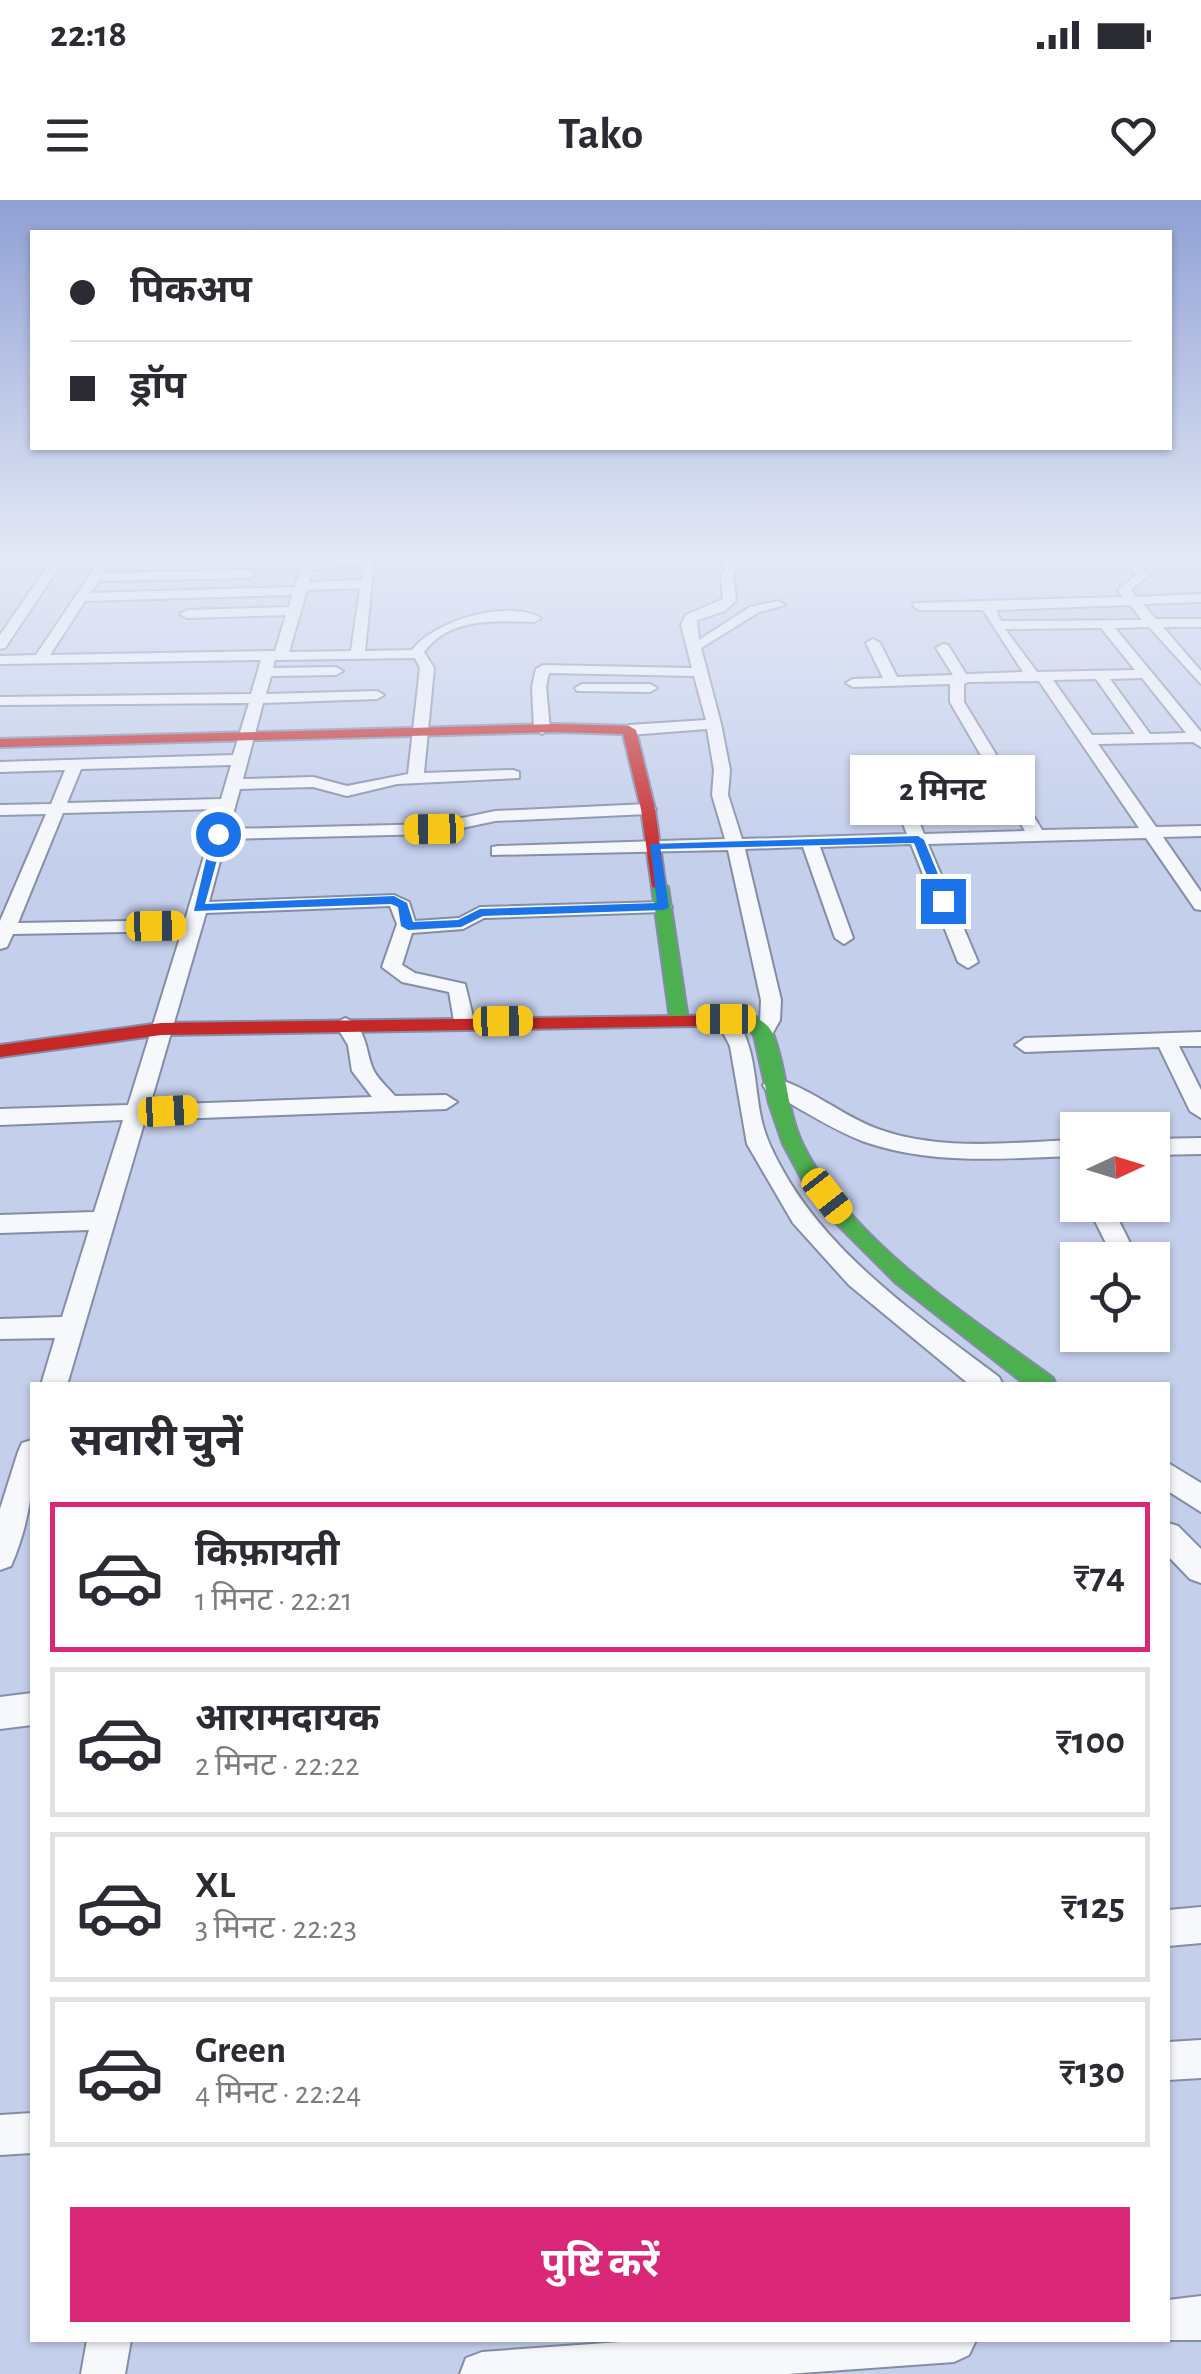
<!DOCTYPE html>
<html lang="hi">
<meta charset="utf-8">
<style>
body{margin:0;font-family:"Alegreya Sans","Noto Sans Devanagari",sans-serif;background:#f7f7f7;color:#2b2b33;height:100vh;display:flex;flex-direction:column;font-size:38px;white-space:nowrap}
*{box-sizing:border-box;margin:0}
p{font-size:32px;color:#7c7c81}
.icon{flex:none;width:55px;height:55px;fill:none;stroke:currentColor;stroke-width:2;stroke-linecap:round;stroke-linejoin:round}
.map{position:relative;flex:1;overflow:hidden}
.details{position:absolute;left:30px;top:1182px;width:1140px;height:960px;display:flex;flex-direction:column;background:#fff;border-radius:0px;box-shadow:0 2px 8px #0004}
.details>*{flex:none}
.top-card{position:absolute;left:30px;top:30px;width:1142px;height:220px;border-radius:0px;box-shadow:0 2px 8px #0004;display:grid;align-content:center;height:220px;padding:0 40px;background:#fff}
.needle{width:65px;rotate:86deg}
.tools{position:absolute;left:1060px;top:912px;display:grid;gap:20px}
.tools a{display:grid;place-items:center;width:110px;height:110px;border-radius:0px;background:#fff;box-shadow:0 2px 8px #0004;font-size:50px}
.end{position:absolute;width:45px;height:45px;margin:-22px;border:12px solid #1a73e8;background:#fff;box-shadow:0 0 0 5px #fff}
.from{border-radius:50%}
.bubble{position:absolute;height:70px;border-radius:0px;background:#fff;box-shadow:0 2px 8px #0004;font-size:32px;font-weight:700;line-height:70px;text-align:center}
.car{position:absolute;width:30px;height:60px;margin:-30px -15px;border-radius:12px;box-shadow:0 0 8px 2px #0007;background:linear-gradient(#f5c518 24%,#345 0 40%,#f5c518 0 76%,#345 0 86%,#f5c518 0)}
.top-card b{display:flex;align-items:center;gap:35px;height:95px;font-size:38px}
.top-card b+b{border-top:2px solid #e1e1e2}
.top-card i{width:25px;height:25px;background:#2b2b33}
ul{padding:0;list-style:none}
li{display:flex;align-items:center;gap:30px;height:150px;margin:0 20px 15px;padding:0 20px;border:5px solid #e1e1e2;border-radius:0px}
li div{flex:1}
li b{display:block;font-size:38px}
li em{font-style:normal;font-weight:700}
li.current{border-color:#db2777}
li>.icon{width:90px;height:90px;stroke-width:1.5}
h2{padding:0 40px;font-size:45px;line-height:120px}
.primary-button{display:flex;gap:20px;margin-top:auto;padding:20px 40px}
.primary-button a{flex:1;height:115px;border-radius:0px;background:#db2777;color:#fff;font-size:40px;font-weight:700;line-height:115px;text-align:center}
.status{display:flex;justify-content:space-between;align-items:center;height:70px;padding:0 50px;background:#fff;direction:ltr}
.status svg{height:28px;fill:currentColor}
header{display:flex;justify-content:space-between;align-items:center;height:130px;padding:0 40px;background:#fff;font-size:45px;font-weight:700}
.map>svg:first-child{display:block}
.lines{fill:none;stroke-linecap:round;stroke-linejoin:round}
.street-casing{stroke:#848da5;stroke-width:4}
.fast-casing{stroke:#848da5;stroke-width:4}
.jam-casing{stroke:#848da5;stroke-width:4}
.path{stroke:#c7cbd3;stroke-width:2.5;stroke-dasharray:4 4;stroke-linecap:butt}
.street{fill:#f6f8fc;fill-rule:evenodd}
.fast{fill:#4caf50;fill-rule:evenodd}
.jam{fill:#c62828;fill-rule:evenodd}
.route{fill:#1a73e8}
</style>
<div class="status"><b>22:18</b><svg viewBox="0 0 49 12"><path d="M0 12V9h3v3zM5 12V6h3v6zM10 12V3h3v9zM15 12V0h3v12zM26 1h20v11H26zM47 4h2v5h-2z"/></svg></div>
<header><svg class="icon" aria-label="menu" viewBox="0 0 24 24"><path d="M4 6h16M4 12h16M4 18h16"/></svg>Tako<svg class="icon" aria-label="heart" viewBox="0 0 24 24"><path d="M12 20l-8-8c-3-5 5-10 8-4 3-6 11-1 8 4z"/></svg></header>
<div class="map">
<svg width="1201" height="2174" viewBox="0 0 1201 2174">
<rect width="100%" height="100%" fill="#c4cfec"/>
<g class="lines">
<defs>
<g id="street">
<path d="M54,357h12l-61,91 -5,1v-14z"/>
<path d="M102,357h12l-11,16 147,-3 6,4 -6,4 -151,3 -9,12 204,-6 9,-23 45,-7 26,4 -9,90 47,-1c23,-30 96,-51 129,-32l-7,4c-39,-1 -84,-5 -110,30l10,16 -10,105 89,-3 6,2v6l-122,6 -50,12 -34,-9 -73,2 -11,40 205,-5 61,-13 153,-7 8,5 -8,5 -153,7 -61,13 -208,5 -17,63 185,-7 15,7 6,19 44,-3 21,-11 183,-5 9,5 -9,5 -179,6 -21,11 -51,4 -10,32 13,8 50,11 9,37 -10,6 -10,-6 -5,-29 -47,-10 -20,-15 15,-43 -7,-18 -184,7 -56,192 222,-8 -20,-26 -4,-26 -13,-21 10,-6c22,8 20,32 28,51 4,9 15,19 22,27l51,-1 11,7 -11,7 -301,11 -78,265h-26l14,-47 -55,1v-20l62,-2 27,-87 -89,3v-18l94,-3 29,-92 -123,5v-16l128,-4 54,-174 -169,3 -6,13 -7,2v-28l46,-107 -46,1v-10l51,-1 14,-34 -65,2v-10l233,-7 16,-52 -249,2v-8l251,-3 10,-34 -261,4v-8l36,-1zM348,365l16,2 -2,13 -53,2 3,-12zM360,388l-9,63 -62,1 18,-62zM292,395l-3,12 -102,3 -7,4 7,4 99,-3 -11,36 -225,4 35,-54zM415,458l5,10 -12,106 -61,12 -34,-9 -70,2 20,-76 114,-4 7,-4 -7,-4 -111,3 5,-18 65,-1 7,-4 -7,-4 -63,1 2,-8zM231,565l-10,34 -154,4 14,-34zM218,609l-33,111 -167,3 45,-110z"/>
<path d="M719,357h12l6,11 -4,8 3,24 -11,11 -28,9 2,20 51,-33 29,-6 6,4 -26,7 -58,36 20,76 9,46 -2,25 14,44 165,-5 -21,-53 8,-5 8,5 22,53 101,-3 -75,-129v-18l-97,3 -7,-4 7,-4 30,-1 -17,-35 7,-4 7,4 17,34 56,-2 -17,-27 7,-4 5,1 18,29 57,-2 -40,-62h-64l-6,-4 1,-3 209,-6 -5,-7 18,-15 -15,-18h12l16,18 -18,15 5,7 65,-3v8l-58,2 13,15h45v8h-38l38,44v13l-52,-57 -34,1 86,104v15l-8,-5 -95,2 58,83 45,-1v10l-38,1 38,55v18l-6,-1 -49,-71 -218,6 50,118 -10,6 -10,-6 -47,-118 -91,3 33,91 -9,6 -9,-6 -32,-91 -58,2 36,151 -1,20 -10,18 -7,2 -10,-7 7,-13 1,-20 -33,-150 -236,5v-8l6,-1 227,-7 -13,-44 2,-25 -7,-41 -78,6 -8,-5 8,-5 77,-5 -12,-44 -145,-3 -3,14 4,42 -8,5 -8,-5 -2,-42 4,-18 7,-4 149,3 -11,-43 5,-10 37,-16 -2,-23 4,-8zM1130,405l12,15 -141,1 -5,-11zM1101,428l34,42 -98,2 -32,-43zM1142,478l44,55 -36,1 -40,-55zM1096,479l39,55 -43,1 -39,-55zM1039,481l100,147 -97,2 -78,-128v-18l4,-2z"/>
<path d="M582,484h68l7,4 -7,4 -73,-1 -2,-3z"/>
<path d="M726,813l7,1c30,41 17,88 37,131 45,101 144,168 229,232l4,8h-33l-121,-100 -56,-62 -46,-79 -17,-98 -14,-27z"/>
<path d="M1201,832v14h-22l22,44v28l-11,-7 -31,-64 -134,5 -10,-7 10,-7z"/>
<path d="M774,878c37,10 68,38 104,51 62,23 135,13 200,11v16c-72,2 -146,10 -216,-15 -33,-13 -64,-34 -96,-51l-3,-5z"/>
<path d="M1201,938v16l-49,1v-16z"/>
<path d="M1087,1005h24l20,40 -3,6h-18z"/>
<path d="M32,1240c3,43 -3,85 -21,126l-11,4v-61l18,-57 4,-9z"/>
<path d="M1168,1263l33,20v29l-33,-21z"/>
<path d="M1168,1323l10,3 23,23v34l-11,-4 -22,-23z"/>
<path d="M32,1493v32l-32,4v-32z"/>
<path d="M1201,1707v36l-33,3v-36z"/>
<path d="M1201,1840v38l-33,2v-38z"/>
<path d="M32,1913v40l-32,2v-40z"/>
<path d="M1201,2096v44h-39h6v-40z"/>
<path d="M87,2140h44l-6,34h-44z"/>
<path d="M648,2140h328l-7,15 -15,7 -167,12h-327l6,-16 16,-6z"/>
</g>
<g id="fast">
<path d="M660,682l8,5 20,132 -9,6 -9,-6 -18,-132z"/>
<path d="M750,815c9,3 19,10 23,19 14,35 13,76 30,111 48,97 164,170 250,233l3,7h-30l-130,-102 -66,-66 -26,-34 -21,-39 -14,-41 -15,-68 -13,-14z"/>
</g>
<g id="jam">
<path d="M558,524l71,2 7,4 19,79 11,81 -14,-3 -11,-78 -18,-75 -65,-2 -558,15v-8z"/>
<path d="M750,815l6,2v8l-595,10 -161,22v-12l161,-22z"/>
</g>
</defs>
<use href="#street" class="street-casing"/>
<use href="#fast" class="fast-casing"/>
<use href="#jam" class="jam-casing"/>
<path class="path" d="M383,360l120,-3"/>
<use href="#street" class="street"/>
<use href="#fast" class="fast"/>
<use href="#jam" class="jam"/>
</g>
<linearGradient id="sky" x2="0" y2="1"><stop stop-color="#90a0d5"/><stop offset="0.54" stop-color="#e4e9f6"/><stop offset="1" stop-color="#e4e9f6" stop-opacity="0"/></linearGradient>
<rect width="1201" height="661" fill="url(#sky)"/>
<path class="route" d="M218,631l6,3 -19,70 189,-8 13,7 6,19 45,-2 22,-11 177,-6 -7,-59 268,-8 6,4 25,61 -6,4 -6,-4 -23,-58 -254,6 9,58 -5,3 -181,6 -22,11 -53,3 -7,-4 -3,-19 -7,-3 -197,7 18,-77z"/>
</svg>
<div class="tools">
<a><svg class="needle" viewBox="-14 -14 28 28"><path d="M0-13l5 13h-10z" fill="#e53935"/><path d="M0 13l5-13h-10z" fill="#7c7c81"/></svg></a>
<a><svg class="icon" aria-label="locate" viewBox="0 0 24 24"><circle cx="12" cy="12" r="6"/><path d="M12 2v4M12 18v4M2 12h4M18 12h4"/></svg></a>
</div>
<i class="end from" style="left:218px;top:634px"></i>
<i class="end" style="left:943px;top:701px"></i>
<div class="bubble" style="left:850px;top:555px;width:185px">2 मिनट</div>
<i class="car" style="left:434px;top:629px;rotate:269deg"></i>
<i class="car" style="left:156px;top:726px;rotate:89deg"></i>
<i class="car" style="left:726px;top:819px;rotate:270deg"></i>
<i class="car" style="left:503px;top:821px;rotate:89deg"></i>
<i class="car" style="left:168px;top:911px;rotate:87deg"></i>
<i class="car" style="left:827px;top:996px;rotate:142deg"></i>
<div class="top-card">
<b><i class="from"></i>पिकअप</b>
<b><i></i>ड्रॉप</b>
</div>
<section class="details">
<h2>सवारी चुनें</h2>
<ul>
<li class="current"><svg class="icon" aria-label="car" viewBox="0 0 24 24"><path d="M5 17H2v-5l4-1 3-4h7l3 4 3 1v5h-3M9 17h6M6 11h13"/><circle cx="7" cy="17" r="2"/><circle cx="17" cy="17" r="2"/></svg><div><b>किफ़ायती</b><p>1 मिनट · 22:21</p></div><em>₹74</em></li>
<li><svg class="icon" aria-label="car" viewBox="0 0 24 24"><path d="M5 17H2v-5l4-1 3-4h7l3 4 3 1v5h-3M9 17h6M6 11h13"/><circle cx="7" cy="17" r="2"/><circle cx="17" cy="17" r="2"/></svg><div><b>आरामदायक</b><p>2 मिनट · 22:22</p></div><em>₹100</em></li>
<li><svg class="icon" aria-label="car" viewBox="0 0 24 24"><path d="M5 17H2v-5l4-1 3-4h7l3 4 3 1v5h-3M9 17h6M6 11h13"/><circle cx="7" cy="17" r="2"/><circle cx="17" cy="17" r="2"/></svg><div><b>XL</b><p>3 मिनट · 22:23</p></div><em>₹125</em></li>
<li><svg class="icon" aria-label="car" viewBox="0 0 24 24"><path d="M5 17H2v-5l4-1 3-4h7l3 4 3 1v5h-3M9 17h6M6 11h13"/><circle cx="7" cy="17" r="2"/><circle cx="17" cy="17" r="2"/></svg><div><b>Green</b><p>4 मिनट · 22:24</p></div><em>₹130</em></li>
</ul>
<div class="primary-button"><a>पुष्टि करें</a></div>
</section>
</div>
